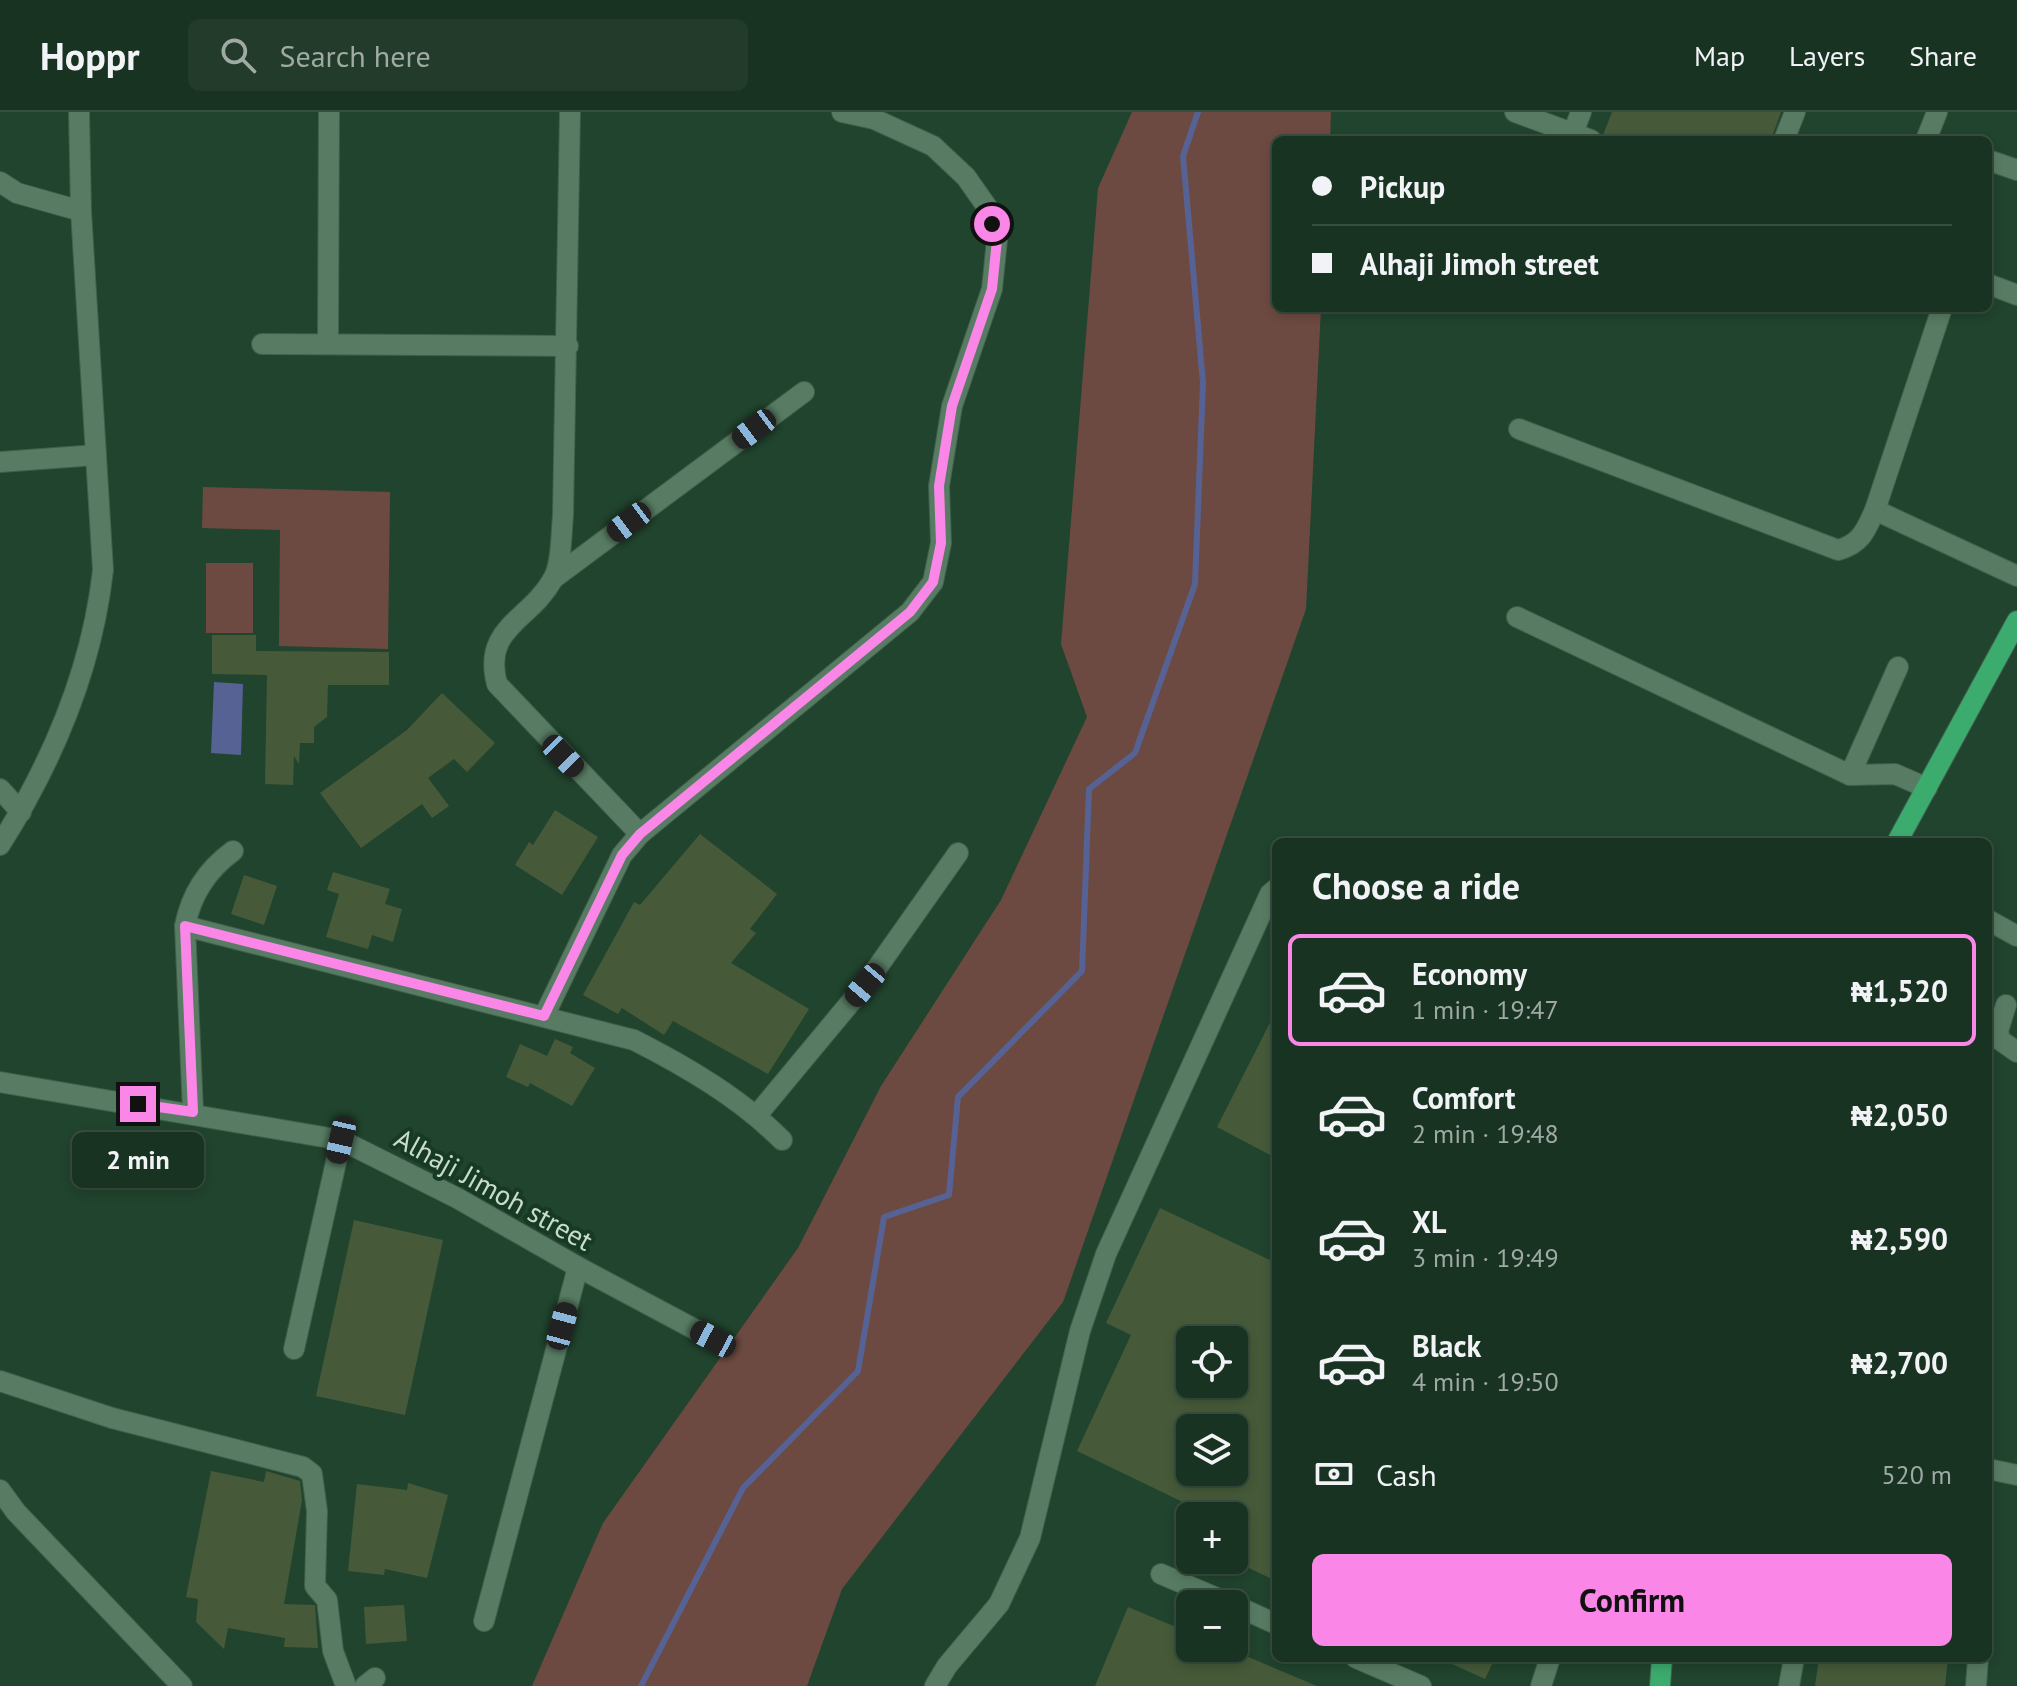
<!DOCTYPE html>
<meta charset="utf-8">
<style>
body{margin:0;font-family:"PT Sans",sans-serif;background:#223b2a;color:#f1f3f6;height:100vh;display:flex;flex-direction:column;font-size:30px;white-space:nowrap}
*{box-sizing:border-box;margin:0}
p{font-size:26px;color:#9faaa5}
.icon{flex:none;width:44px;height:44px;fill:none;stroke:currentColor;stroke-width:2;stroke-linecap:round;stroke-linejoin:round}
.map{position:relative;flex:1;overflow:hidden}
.details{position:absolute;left:1272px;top:726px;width:720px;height:824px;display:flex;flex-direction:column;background:#193322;border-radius:12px;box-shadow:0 4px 12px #0003,0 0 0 2px #374e40}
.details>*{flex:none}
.guide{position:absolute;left:1272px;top:24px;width:720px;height:176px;border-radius:12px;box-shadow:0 4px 12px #0003,0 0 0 2px #374e40;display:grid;align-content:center;height:176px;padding:0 40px;background:#193322}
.buttons{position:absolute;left:1176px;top:1214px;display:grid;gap:16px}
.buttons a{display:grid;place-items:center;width:72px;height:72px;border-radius:12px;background:#193322;box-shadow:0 4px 12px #0003,0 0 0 2px #374e40;font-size:40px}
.end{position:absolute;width:36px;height:36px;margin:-18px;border:10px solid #fa87e7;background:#111;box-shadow:0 0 0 4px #111}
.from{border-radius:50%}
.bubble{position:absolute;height:56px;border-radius:12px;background:#193322;box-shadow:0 4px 12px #0003,0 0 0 2px #374e40;font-size:26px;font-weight:600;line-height:56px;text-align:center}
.car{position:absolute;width:24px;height:48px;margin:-24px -12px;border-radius:10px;box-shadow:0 0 6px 2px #0007;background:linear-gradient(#222 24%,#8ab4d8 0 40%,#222 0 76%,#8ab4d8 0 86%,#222 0)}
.guide b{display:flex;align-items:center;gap:28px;height:76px;font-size:30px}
.guide b+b{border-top:2px solid #374e40}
.guide i{width:20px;height:20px;background:#f1f3f6}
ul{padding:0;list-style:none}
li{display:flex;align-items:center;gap:24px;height:112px;margin:0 16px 12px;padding:0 24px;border:4px solid transparent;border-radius:12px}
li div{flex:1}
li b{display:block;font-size:30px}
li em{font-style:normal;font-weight:600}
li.active{border-color:#fa87e7}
li>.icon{width:72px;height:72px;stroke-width:1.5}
h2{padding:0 40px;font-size:36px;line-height:96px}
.pay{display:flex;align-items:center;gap:20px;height:88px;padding:0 40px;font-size:30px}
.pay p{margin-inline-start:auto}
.action{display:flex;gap:16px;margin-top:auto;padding:16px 40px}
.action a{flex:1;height:92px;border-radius:12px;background:#fa87e7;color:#111;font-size:32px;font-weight:600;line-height:92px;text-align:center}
header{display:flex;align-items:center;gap:48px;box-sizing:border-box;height:112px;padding:0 40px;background:#193322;border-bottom:2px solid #374e40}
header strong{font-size:38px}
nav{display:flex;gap:44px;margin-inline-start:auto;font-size:28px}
.search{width:560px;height:72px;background:#223b2a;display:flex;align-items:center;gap:20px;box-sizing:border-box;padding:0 28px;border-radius:12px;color:#9faaa5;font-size:30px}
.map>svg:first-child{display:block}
.green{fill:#6d4a41}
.water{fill:#576294}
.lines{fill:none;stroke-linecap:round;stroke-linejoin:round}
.stream{stroke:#576294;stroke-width:6}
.building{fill:#465a39;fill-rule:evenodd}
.minor-casing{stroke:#405f4c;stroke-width:22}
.major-casing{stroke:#405f4c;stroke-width:22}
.minor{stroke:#587c63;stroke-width:20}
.major{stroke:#3cab6e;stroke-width:20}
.route{stroke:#fa87e7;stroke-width:10}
.labels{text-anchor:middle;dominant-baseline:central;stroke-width:8;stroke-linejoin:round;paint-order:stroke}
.street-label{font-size:28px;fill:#c8dbcd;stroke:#173a24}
</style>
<header>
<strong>Hoppr</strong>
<div class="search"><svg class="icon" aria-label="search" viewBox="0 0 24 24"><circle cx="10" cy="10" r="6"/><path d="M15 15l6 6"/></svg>Search here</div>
<nav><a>Map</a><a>Layers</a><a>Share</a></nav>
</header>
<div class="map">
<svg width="2017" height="1574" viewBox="0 0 2017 1574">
<rect width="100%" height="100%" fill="#21442e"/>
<g class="green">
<path d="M1132,0h199l-1,28h-54v168h45l-15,301 -243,693 -221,287 -35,97h-275l71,-163 195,-275 83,-162 120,-186 86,-183 -26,-73 37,-456z"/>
<path d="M203,375l187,5 -2,157 -109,-3 1,-116 -78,-2z"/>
<rect x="206" y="451" width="47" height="70"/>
</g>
<path class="water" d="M214,570l29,2 -2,71 -30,-2z"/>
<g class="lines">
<path class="stream" d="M641,1574l102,-198 115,-117 26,-154 65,-22 9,-98 124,-126 7,-182 46,-36 60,-169 8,-201 -20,-227 15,-44"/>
</g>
<g class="building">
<path d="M1612,0h169l-10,28h-154l-14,-5z"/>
<path d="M212,523h44v16l133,1v33h-61l-1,32 -13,10v16h-14l-1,21 -5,-8 -1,29 -28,-1 2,-109 -55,-1z"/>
<path d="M442,581l53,50 -28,29 -13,-13 -26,19 21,28 -17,12 -10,-14 -61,44 -41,-55 87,-63z"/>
<path d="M555,698l43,27 -36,58 -47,-30 14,-23 4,3z"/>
<path d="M700,722l77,60 -27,35 6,4 -25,30 78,46 -41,65 -95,-53 -9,14 -42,-27 -4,6 -35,-19 51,-93 6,3z"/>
<path d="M333,760l57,17 -5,15 17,5 -9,33 -21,-7 -4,14 -42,-12 13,-43 -12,-4z"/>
<path d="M244,763l33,11 -13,39 -33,-11z"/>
<path d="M1276,899v147l-59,-31z"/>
<path d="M555,927l18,8 -3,6 25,15 -23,38 -42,-23 -2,4 -22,-10 14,-33 27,12z"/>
<path d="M1160,1096l116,55v318l-42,-20v-45h-47l4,-10 -114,-55 54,-116 -25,-12zM1190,1228h44v44h-44zM1190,1316h44v44h-44z"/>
<path d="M354,1108l89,20 -38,175 -89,-19z"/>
<path d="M211,1359l53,11 2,-11 34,10 2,19 -18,104 31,1 3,43 -34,-1 1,-9 -57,-10 -4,21 -28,-27 2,-23 -12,-2z"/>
<path d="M408,1371l40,12 -21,83 -42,-9 -1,6 -36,-4 9,-87 50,6z"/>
<path d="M404,1493l3,36 -41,3 -2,-37z"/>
<path d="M1128,1495l62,26v15h37l90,38h-222z"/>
<path d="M1439,1546h56l-10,21z"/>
<path d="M1819,1546h129l-3,28h-130z"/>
</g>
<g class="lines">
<defs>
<g id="minor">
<path d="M570,0l-7,404c-2,18 -1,48 -10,63 -23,42 -71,48 -56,105l143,150"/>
<path d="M1515,0l76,28"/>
<path d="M1573,21l8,-21"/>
<path d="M1784,28l11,-28"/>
<path d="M1926,28l11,-28"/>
<path d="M1988,48l29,10"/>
<path d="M0,70l17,11 64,18"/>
<path d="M1988,172l29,11"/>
<path d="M262,232l306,2"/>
<path d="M328,232l1,-232"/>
<path d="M1519,317l319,121c23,-6 28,-20 37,-40l67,-202"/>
<path d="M0,350l96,-7"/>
<path d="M1875,398l142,66"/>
<path d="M554,466l250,-186"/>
<path d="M1517,505l333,158 45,-1 32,14"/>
<path d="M1850,663l48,-108"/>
<path d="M0,677l21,23"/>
<path d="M0,733c53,-84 92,-176 103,-275l-22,-359 -2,-99"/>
<path d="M1988,808l29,16"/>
<path d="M185,814l449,114c53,27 106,58 148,100"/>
<path d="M2006,893l-8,26 2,9 17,12"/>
<path d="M544,904l78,-161 18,-21 270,-222 23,-30 8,-39 -2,-57 13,-80 40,-117 5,-49 -10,-33 -21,-30 -33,-31 -59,-27 -32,-7"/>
<path d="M0,970l341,58 116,58 121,69 135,72"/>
<path d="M193,1000l-8,-186c6,-32 22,-56 48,-75"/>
<path d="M757,1003l108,-130 93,-132"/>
<path d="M294,1237l47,-209"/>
<path d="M0,1269l112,37 191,49 9,7 5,37 -2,75 12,14 6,51 13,35"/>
<path d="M1988,1357l29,6"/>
<path d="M0,1378l16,22 166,174"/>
<path d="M1161,1462l70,30"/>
<path d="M1234,1493l42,19"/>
<path d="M484,1509l94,-354"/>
<path d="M1356,1546l65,28"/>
<path d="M365,1574l10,-8"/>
<path d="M935,1574l12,-20 52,-62 31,-66 50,-207 26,-77 164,-360 6,-5"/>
<path d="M1541,1574l9,-28"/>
<path d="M1789,1574l5,-28"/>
<path d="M1976,1574l2,-28"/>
</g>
<g id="major">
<path d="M1897,730l120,-221"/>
<path d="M1660,1574l2,-28"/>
</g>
</defs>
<use href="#minor" class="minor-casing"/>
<use href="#major" class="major-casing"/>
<use href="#minor" class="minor"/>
<use href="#major" class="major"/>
</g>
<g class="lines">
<path class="route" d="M138,992l55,8 -8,-186 359,90 78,-161 18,-21 270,-222 23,-30 8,-39 -2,-57 13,-80 40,-117 5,-49 -5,-16"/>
</g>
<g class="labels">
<g class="street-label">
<text transform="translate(494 1077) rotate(29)">Alhaji Jimoh street</text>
</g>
</g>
</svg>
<div class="buttons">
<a><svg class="icon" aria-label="locate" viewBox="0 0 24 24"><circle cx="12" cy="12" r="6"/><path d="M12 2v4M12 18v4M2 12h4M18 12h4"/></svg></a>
<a><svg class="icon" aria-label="layers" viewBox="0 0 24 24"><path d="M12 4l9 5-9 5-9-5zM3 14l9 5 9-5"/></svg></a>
<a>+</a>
<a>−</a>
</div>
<i class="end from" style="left:992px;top:112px"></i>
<i class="end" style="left:138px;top:992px"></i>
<div class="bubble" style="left:72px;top:1020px;width:132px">2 min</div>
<i class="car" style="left:754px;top:317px;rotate:233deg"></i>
<i class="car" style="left:629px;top:410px;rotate:233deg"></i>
<i class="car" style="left:563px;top:644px;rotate:136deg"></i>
<i class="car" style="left:865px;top:873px;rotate:220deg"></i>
<i class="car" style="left:341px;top:1028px;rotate:193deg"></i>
<i class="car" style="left:562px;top:1214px;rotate:15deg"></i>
<i class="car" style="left:713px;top:1227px;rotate:298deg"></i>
<div class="guide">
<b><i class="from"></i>Pickup</b>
<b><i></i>Alhaji Jimoh street</b>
</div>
<section class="details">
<h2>Choose a ride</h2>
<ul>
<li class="active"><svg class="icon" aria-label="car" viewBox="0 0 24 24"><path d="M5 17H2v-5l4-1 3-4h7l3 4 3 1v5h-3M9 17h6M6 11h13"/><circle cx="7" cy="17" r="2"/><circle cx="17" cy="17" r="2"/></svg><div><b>Economy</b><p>1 min · 19:47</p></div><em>₦1,520</em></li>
<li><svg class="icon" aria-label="car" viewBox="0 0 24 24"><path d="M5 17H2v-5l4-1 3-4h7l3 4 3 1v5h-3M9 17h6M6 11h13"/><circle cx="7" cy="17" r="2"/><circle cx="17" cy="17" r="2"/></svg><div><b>Comfort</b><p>2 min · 19:48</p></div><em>₦2,050</em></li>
<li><svg class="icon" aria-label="car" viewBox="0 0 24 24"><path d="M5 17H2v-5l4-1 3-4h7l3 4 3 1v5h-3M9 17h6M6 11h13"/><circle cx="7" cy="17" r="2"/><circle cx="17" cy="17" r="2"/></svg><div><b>XL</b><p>3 min · 19:49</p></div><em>₦2,590</em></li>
<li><svg class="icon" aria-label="car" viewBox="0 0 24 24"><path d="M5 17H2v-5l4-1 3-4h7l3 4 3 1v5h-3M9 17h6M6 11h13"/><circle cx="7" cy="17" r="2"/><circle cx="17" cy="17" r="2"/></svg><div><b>Black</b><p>4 min · 19:50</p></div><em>₦2,700</em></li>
</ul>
<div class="pay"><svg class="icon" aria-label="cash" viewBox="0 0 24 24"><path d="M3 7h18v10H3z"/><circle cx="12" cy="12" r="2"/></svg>Cash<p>520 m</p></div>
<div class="action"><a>Confirm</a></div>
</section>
</div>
